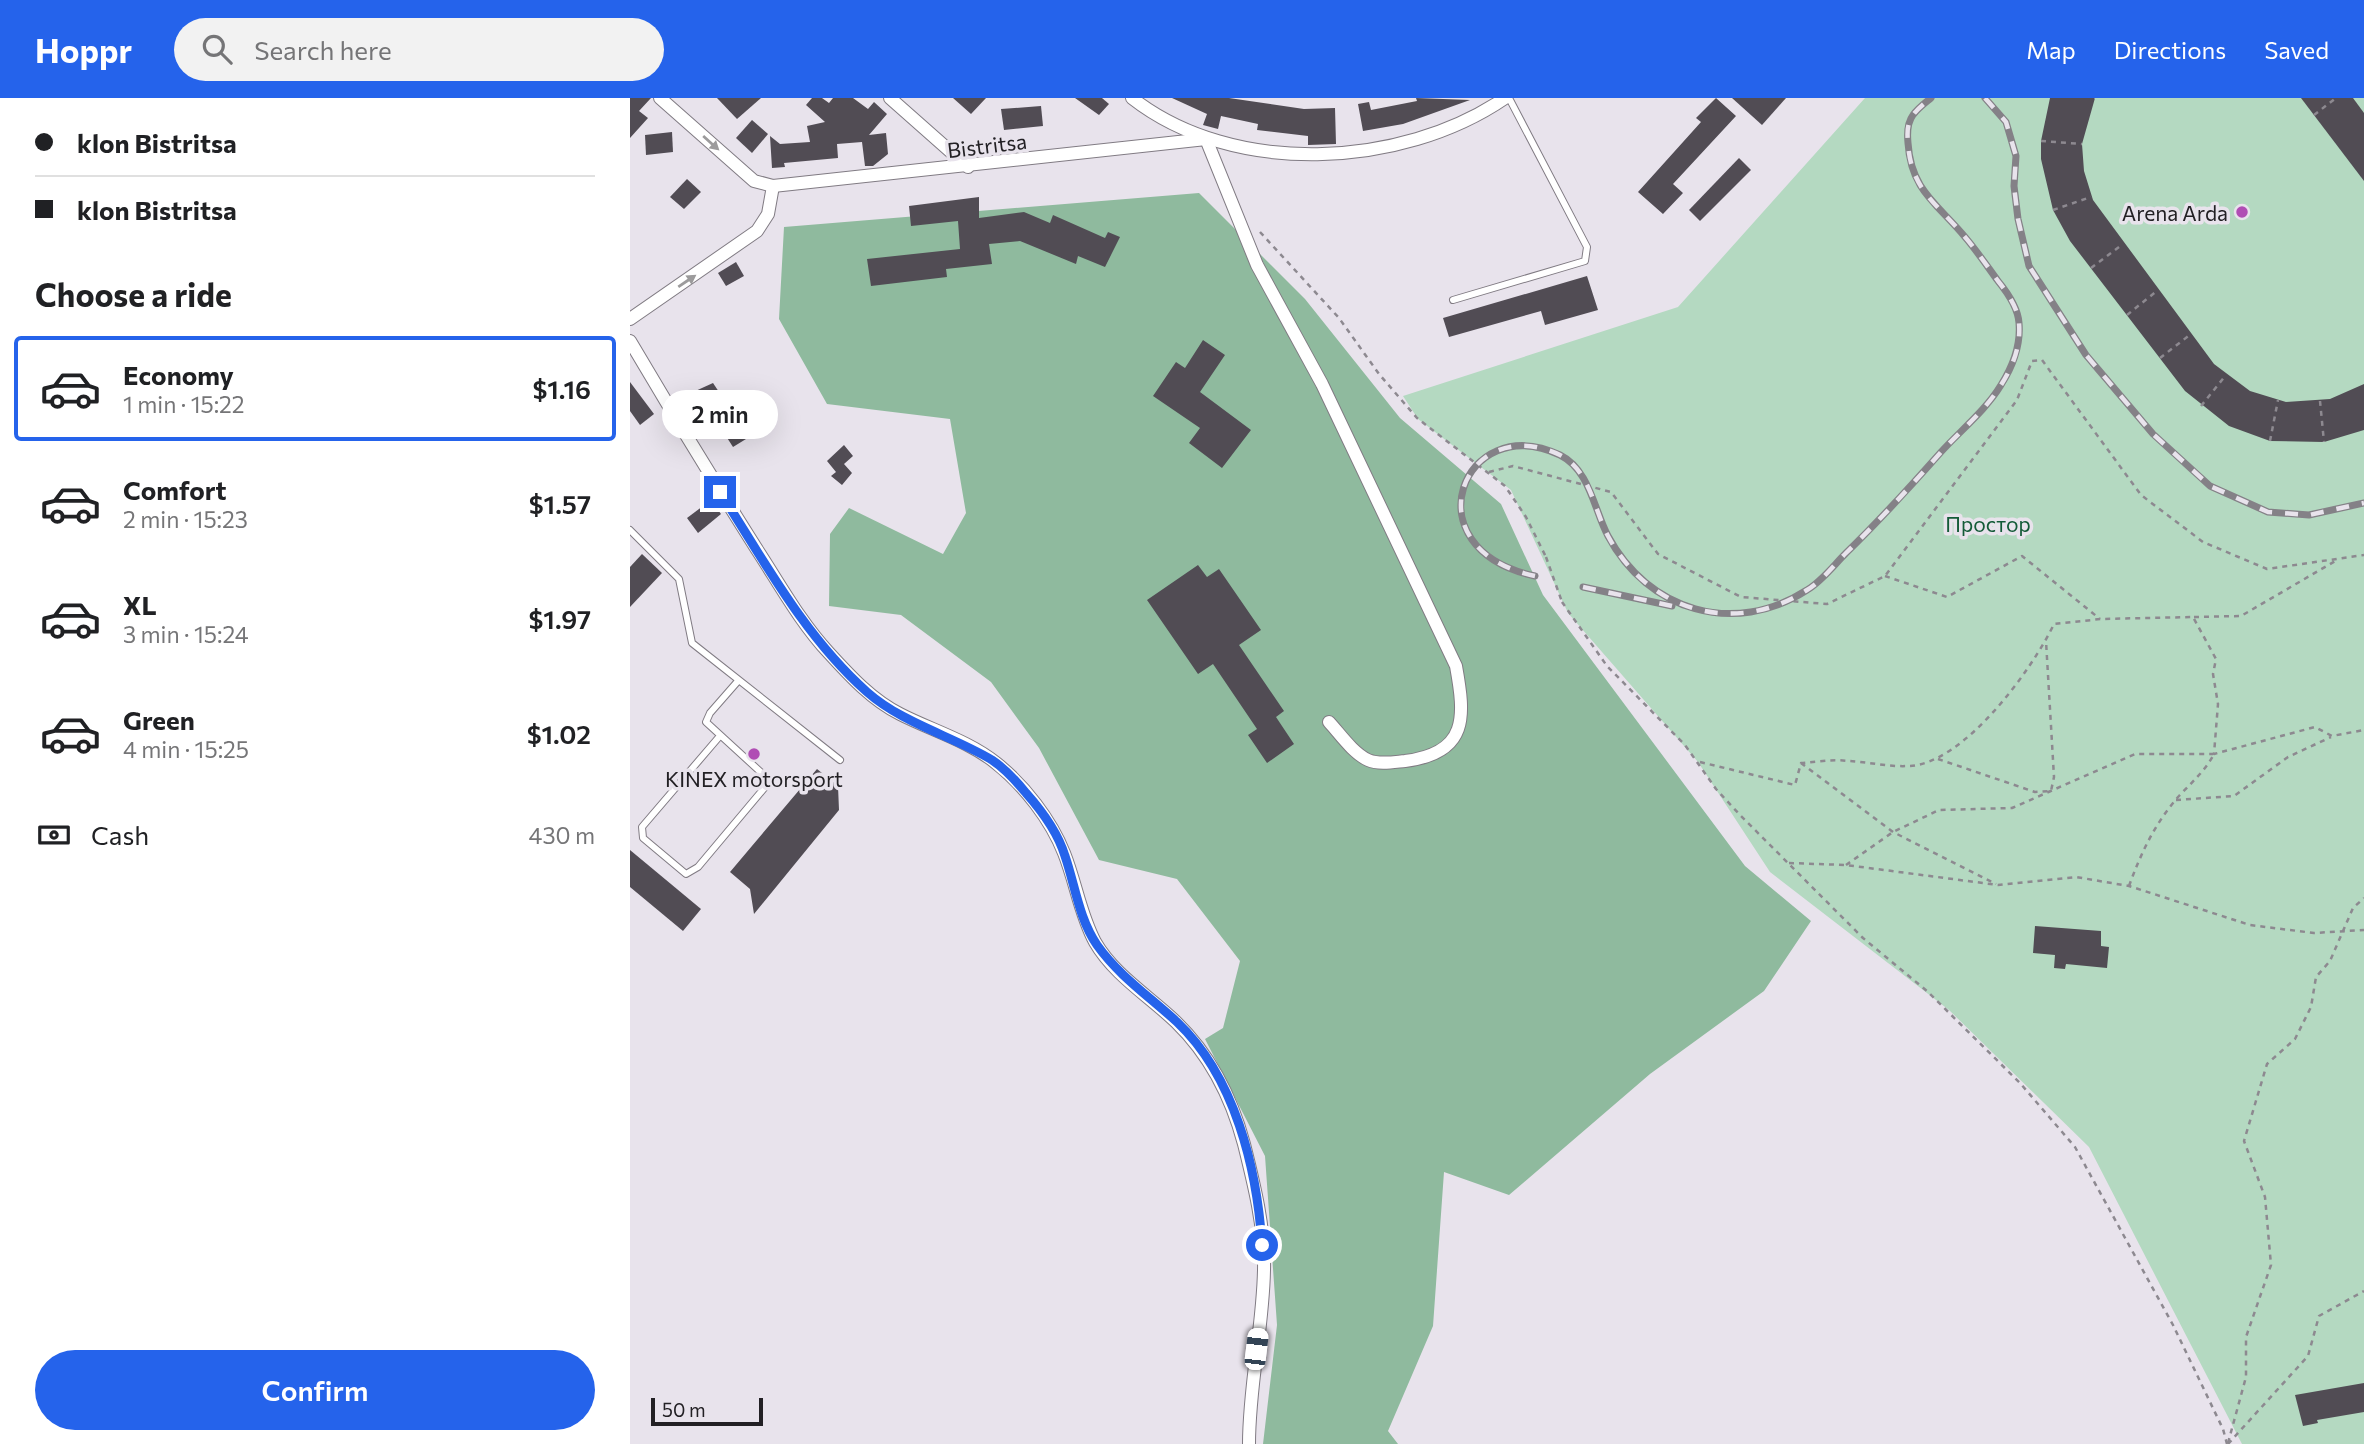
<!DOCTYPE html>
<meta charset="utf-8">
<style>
body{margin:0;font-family:Commissioner,sans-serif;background:#f2f2f2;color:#202124;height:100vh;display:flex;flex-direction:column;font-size:26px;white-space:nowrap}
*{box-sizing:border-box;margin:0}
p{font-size:23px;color:#757577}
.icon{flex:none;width:38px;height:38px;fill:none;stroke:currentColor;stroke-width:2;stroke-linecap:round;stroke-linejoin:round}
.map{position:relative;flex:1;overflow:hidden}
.drawer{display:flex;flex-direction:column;background:#fff;width:630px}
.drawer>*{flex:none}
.top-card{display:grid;align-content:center;height:154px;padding:0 35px;background:#fff}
.scale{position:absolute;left:21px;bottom:18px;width:112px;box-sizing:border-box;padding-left:7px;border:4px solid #222024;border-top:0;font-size:19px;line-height:24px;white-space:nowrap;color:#222024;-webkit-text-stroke:5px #e8e3ec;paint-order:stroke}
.end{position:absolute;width:32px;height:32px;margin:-16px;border:9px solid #2563eb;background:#fff;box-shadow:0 0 0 4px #fff}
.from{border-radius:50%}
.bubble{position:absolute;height:49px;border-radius:24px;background:#fff;box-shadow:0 7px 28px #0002;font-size:23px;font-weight:600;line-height:49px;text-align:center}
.car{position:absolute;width:21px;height:42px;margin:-21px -10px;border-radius:9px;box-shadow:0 0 5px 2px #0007;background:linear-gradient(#fff 24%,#345 0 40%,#fff 0 76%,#345 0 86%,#fff 0)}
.top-card b{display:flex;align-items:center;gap:24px;height:66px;font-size:26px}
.top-card b+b{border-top:2px solid #e0e0e0}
.top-card i{width:18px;height:18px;background:#202124}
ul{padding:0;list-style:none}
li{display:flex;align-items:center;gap:21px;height:105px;margin:0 14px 10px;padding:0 21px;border:4px solid transparent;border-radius:7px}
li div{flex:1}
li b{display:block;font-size:26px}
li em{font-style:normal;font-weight:600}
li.current{border-color:#2563eb}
li>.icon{width:63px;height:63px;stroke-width:1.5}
h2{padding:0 35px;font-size:32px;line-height:84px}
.pay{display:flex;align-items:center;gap:18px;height:77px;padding:0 35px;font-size:26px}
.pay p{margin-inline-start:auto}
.button{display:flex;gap:14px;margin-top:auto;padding:14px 35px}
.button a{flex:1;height:80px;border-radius:42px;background:#2563eb;color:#fff;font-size:28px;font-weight:600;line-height:80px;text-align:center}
header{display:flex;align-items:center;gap:42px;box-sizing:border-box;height:98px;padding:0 35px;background:#2563eb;color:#fff}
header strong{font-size:33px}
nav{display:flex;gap:38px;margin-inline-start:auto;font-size:24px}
.search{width:490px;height:63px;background:#f2f2f2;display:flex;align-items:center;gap:18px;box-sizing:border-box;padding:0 24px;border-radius:38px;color:#757577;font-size:26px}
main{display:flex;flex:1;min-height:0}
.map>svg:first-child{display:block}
.green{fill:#b4d9c1}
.forest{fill:#8fba9e}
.building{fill:#514c54}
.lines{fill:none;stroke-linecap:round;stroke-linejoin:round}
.service-casing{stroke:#807b83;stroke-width:8}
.minor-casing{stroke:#807b83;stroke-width:14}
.path{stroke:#8d8990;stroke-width:2.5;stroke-dasharray:5 5;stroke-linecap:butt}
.service{stroke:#fff;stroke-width:6}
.minor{stroke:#fff;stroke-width:12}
.rail-casing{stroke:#848187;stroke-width:7}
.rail{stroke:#e8e3ec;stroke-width:4.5;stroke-dasharray:13;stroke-linecap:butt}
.path-bridge{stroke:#8d8990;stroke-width:2.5;stroke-dasharray:5 5;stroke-linecap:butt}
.oneway{fill:#9c9b9c}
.route{stroke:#2563eb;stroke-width:9}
.poi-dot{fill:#b04db4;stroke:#e8e3ec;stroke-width:2.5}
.labels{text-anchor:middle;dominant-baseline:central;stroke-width:7;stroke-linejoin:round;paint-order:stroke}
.street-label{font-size:21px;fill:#222024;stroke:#e8e3ec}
.poi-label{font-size:21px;fill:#222024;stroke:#e8e3ec;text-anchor:end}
.park-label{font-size:21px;fill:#145b38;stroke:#e8e3ec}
</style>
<header>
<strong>Hoppr</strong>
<div class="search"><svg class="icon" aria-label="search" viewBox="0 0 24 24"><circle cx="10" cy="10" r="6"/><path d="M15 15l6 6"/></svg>Search here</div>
<nav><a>Map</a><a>Directions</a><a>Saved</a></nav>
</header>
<main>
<section class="drawer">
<div class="top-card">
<b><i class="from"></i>klon Bistritsa</b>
<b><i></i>klon Bistritsa</b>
</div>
<h2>Choose a ride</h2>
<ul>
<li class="current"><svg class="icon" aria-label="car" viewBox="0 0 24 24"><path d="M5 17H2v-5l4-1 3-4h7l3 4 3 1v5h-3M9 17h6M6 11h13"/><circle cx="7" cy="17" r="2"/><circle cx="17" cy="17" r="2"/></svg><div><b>Economy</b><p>1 min · 15:22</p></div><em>$1.16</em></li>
<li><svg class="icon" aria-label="car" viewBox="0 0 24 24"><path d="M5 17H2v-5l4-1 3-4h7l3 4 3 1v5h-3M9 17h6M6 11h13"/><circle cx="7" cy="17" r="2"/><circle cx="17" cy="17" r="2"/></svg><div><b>Comfort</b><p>2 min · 15:23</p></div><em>$1.57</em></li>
<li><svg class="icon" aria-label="car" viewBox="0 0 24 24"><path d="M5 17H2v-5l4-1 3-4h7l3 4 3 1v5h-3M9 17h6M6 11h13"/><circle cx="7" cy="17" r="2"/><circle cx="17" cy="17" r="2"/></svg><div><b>XL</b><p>3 min · 15:24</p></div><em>$1.97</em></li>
<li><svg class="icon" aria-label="car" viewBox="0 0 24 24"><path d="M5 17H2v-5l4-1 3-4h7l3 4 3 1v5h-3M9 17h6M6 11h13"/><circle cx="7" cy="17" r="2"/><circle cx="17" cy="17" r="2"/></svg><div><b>Green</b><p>4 min · 15:25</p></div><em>$1.02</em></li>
</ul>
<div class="pay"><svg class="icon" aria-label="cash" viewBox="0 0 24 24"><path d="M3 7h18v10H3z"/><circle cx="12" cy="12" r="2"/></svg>Cash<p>430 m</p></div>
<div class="button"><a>Confirm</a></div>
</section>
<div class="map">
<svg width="1734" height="1346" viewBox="0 0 1734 1346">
<rect width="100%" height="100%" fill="#e8e3ec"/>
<path class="green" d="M1235,0h499v1346h-122l-153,-297 -140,-137 -179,-138 -72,-110 -130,-149 -57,-123 -93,-71 -15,-23 275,-89z"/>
<path class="forest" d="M569,95l106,106 95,119 101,86 42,91 202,271 66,55 -47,70 -114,83 -141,121 -65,-23 -11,154 -45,105 10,13h-135l14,-119 -12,-169 -60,-117 18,-11 17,-67 -63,-82 -78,-19 -60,-112 -48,-66 -90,-67 -72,-9 1,-72 19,-26 94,46 23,-41 -16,-94 -123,-15 -48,-85 5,-92z"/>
<g class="building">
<path d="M0,0h21l-12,13 9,7 -18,20z"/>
<path d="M87,0h44l-24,21z"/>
<path d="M182,0h10l7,5 4,-5h20l15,11 6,-7 13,12 -18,21 17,-2 2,21 -15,12h-8l-3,-24 -25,2 1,14 -54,5 1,4 -13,1 -2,-32 10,8 30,-2 -3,-16 18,-4 -19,-17z"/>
<path d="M323,0h33l-15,16z"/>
<path d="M445,0h27l7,6 -10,11z"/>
<path d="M542,0h57l75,11 31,-1 1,36 -28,1v-9l-51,-6 1,-6 -37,-8 -3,13 -15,-4 4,-11z"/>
<path d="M786,0l54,2 -67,24 -40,7 -5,-27 11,-2 2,8 46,-9z"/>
<path d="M1086,0l20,18 -63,68 10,9 -20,21 -25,-22 63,-70 -5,-4z"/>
<path d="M1102,0h54l-24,27z"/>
<path d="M1420,0h45l-13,46 2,27 9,29 121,164 36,27 36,11 44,-3 34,-15v46l-40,12 -54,-1 -41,-15 -44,-35 -115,-150 -17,-31 -12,-51v-18z"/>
<path d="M1671,0h52l11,15v68z"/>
<path d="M411,8l2,20 -39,4 -3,-21z"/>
<path d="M122,22l16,14 -16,19 -16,-15z"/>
<path d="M42,34l1,20 -27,3 -1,-20z"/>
<path d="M1109,60l12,12 -51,51 -11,-11z"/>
<path d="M57,81l14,13 -17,17 -14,-12z"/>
<path d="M349,99v21l45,-6 26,11 3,-8 52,23 3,-6 12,5 -15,30 -27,-11 -2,8 -56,-23 -31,3 3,20 -46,5 1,8 -76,9 -4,-27 93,-10 -2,-28 -47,5 -2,-20z"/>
<path d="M106,164l8,14 -18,10 -8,-13z"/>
<path d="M957,178l11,34 -53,15 -4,-14 -92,26 -6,-19z"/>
<path d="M573,242l22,15 -25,37 51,38 -29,38 -33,-25 11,-15 -47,-32 23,-34 9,6z"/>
<path d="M0,284l24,32 -14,11 -10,-14z"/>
<path d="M83,285l6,9 -21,14 -7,-13z"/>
<path d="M107,327l9,14 -13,8 -9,-14z"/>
<path d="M214,347l9,11 -9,8 8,9 -10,12 -11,-9 5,-4 -9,-11z"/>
<path d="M81,402l10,14 -23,19 -11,-15z"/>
<path d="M12,456l20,19 -32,34v-40z"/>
<path d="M568,467l9,12 12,-8 42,61 -22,15 45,66 -8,6 18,27 -27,19 -19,-28 9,-6 -44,-65 -15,10 -51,-74z"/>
<path d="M187,671l21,17 1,24 -85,104 -4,-25 -20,-17z"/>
<path d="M0,752l71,59 -18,22 -53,-44z"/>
<path d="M1405,828l66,5v15l8,1 -2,21 -41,-4 -1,5 -11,-1 1,-13 -22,-2z"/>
<path d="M1734,1285v29l-47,8 1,3 -15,3 -8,-31z"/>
</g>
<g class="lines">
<defs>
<g id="service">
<path d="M823,202l132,-39 2,-14 -78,-149"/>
<path d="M0,432l49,49 13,64 148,117"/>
<path d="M89,639l-77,90 1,11 43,36 12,-7 68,-81 -1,-10 -59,-54 4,-9 28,-32"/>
</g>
<g id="minor">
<path d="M30,0l94,83 19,5 433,-47 51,126 65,119 134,282c9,50 13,87 -51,95 -11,1 -26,4 -37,-1 -15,-7 -28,-26 -39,-38"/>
<path d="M260,0l78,69"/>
<path d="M502,0c101,79 269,71 373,0"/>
<path d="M0,221l127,-88 11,-17 5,-28"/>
<path d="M0,243c41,70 83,139 126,207 23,35 44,74 73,105 21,23 43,47 71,61 31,16 69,27 96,49 28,22 55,57 68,90 12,30 16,61 31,89 19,33 54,54 81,80 34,33 56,77 68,122 10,40 21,84 20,126 -1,58 -15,115 -15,174"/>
</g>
</defs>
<use href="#service" class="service-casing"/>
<use href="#minor" class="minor-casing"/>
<g class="path">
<path d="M1464,0h1"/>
<path d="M1684,17l22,-17"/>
<path d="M1411,43l41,3"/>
<path d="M1423,112l38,-13"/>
<path d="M630,134l79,86 40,56 38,44 88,68 21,31 20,40"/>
<path d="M1461,170l32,-24"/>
<path d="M1497,217l31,-25"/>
<path d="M1530,260l31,-24"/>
<path d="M1690,303l4,41"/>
<path d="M1571,308l25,-31"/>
<path d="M1640,343l8,-41"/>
<path d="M859,374l24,-6 98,26 47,62 83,43 86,7 58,-28 132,-176 15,-39 10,-1 99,135 62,47 64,27 97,-14"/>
<path d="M1255,478l62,21 75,-41 78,63"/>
<path d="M932,504l45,64 78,79 31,44 24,26 123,123 64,53 93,92 55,64 98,178 50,104 4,15"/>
<path d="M1564,519l47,-1 96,-56"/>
<path d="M1308,661l97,33 16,-1 3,-14 -8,-136"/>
<path d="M1070,664l95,23 6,-22c15,-1 32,-4 48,-2 19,1 40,6 59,5 55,-1 124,-96 146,-142l47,-5 92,-2 23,42 -3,15 5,30 -4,50 101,-27 17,9 32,-6"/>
<path d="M1171,665l92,69 103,52"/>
<path d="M1546,702l58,-4 54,-39 43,-20"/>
<path d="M1159,765l57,2 152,20 78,-8 53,9 121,39 64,8 50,-3"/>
<path d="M1216,767l47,-33 46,-22 73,-2 123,-54h78"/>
<path d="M1499,788c12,-33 26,-63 50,-90 13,-14 26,-25 35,-42"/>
<path d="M1598,1345l18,-66v-40l25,-72 -6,-68 -21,-56 23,-77 28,-25 16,-32 5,-30 14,-16 23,-53 11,-10"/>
<path d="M1598,1346l80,-88 11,-40 45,-25"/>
</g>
<use href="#service" class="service"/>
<use href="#minor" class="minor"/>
<defs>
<g id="rail">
<path d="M1355,0l21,24 10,34 -2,30 4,33 11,47 57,89 67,79 57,52 58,26 41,3 55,-12"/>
<path d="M905,478c-127,-27 -72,-167 25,-121 30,15 34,55 48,81 40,75 126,101 199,54 15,-9 27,-25 39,-37 33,-32 64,-66 95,-101 19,-21 45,-42 60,-67 12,-19 20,-39 18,-62 -1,-15 -12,-31 -21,-42 -11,-15 -21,-30 -33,-44 -27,-33 -54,-46 -57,-94 -1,-10 -1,-20 5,-28 5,-7 12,-12 18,-17"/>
<path d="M953,489l89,19"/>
</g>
</defs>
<use href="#rail" class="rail-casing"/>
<use href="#rail" class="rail"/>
<path class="path-bridge" d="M916,459l16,45"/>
</g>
<defs><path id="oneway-solid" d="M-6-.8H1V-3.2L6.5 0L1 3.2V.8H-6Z" transform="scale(1.75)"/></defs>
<g class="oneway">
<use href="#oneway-solid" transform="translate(81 45) rotate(42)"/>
<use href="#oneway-solid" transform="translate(57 183) rotate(-34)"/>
</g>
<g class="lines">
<path class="route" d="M90,394c44,69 85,145 147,200 35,31 85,44 125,68 12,8 25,22 34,33 16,18 32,40 39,63 10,29 14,63 32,89 22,31 53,52 80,77 58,55 80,146 85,223"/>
</g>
<g class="poi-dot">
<circle cx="1612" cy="114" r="7"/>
<circle cx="124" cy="656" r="7"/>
</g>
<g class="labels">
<g class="street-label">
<text transform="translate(357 47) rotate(-7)">Bistritsa</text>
</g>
<g class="poi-label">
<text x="1598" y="114">Arena Arda</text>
<text x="124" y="680" text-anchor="middle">KINEX motorsport</text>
</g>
<g class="park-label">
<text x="1358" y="425">Простор</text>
</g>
</g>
</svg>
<div class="scale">50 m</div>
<i class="end from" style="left:632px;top:1147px"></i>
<i class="end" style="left:90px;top:394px"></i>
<div class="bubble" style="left:32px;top:292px;width:116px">2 min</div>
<i class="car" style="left:626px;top:1251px;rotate:7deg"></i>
</div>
</main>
